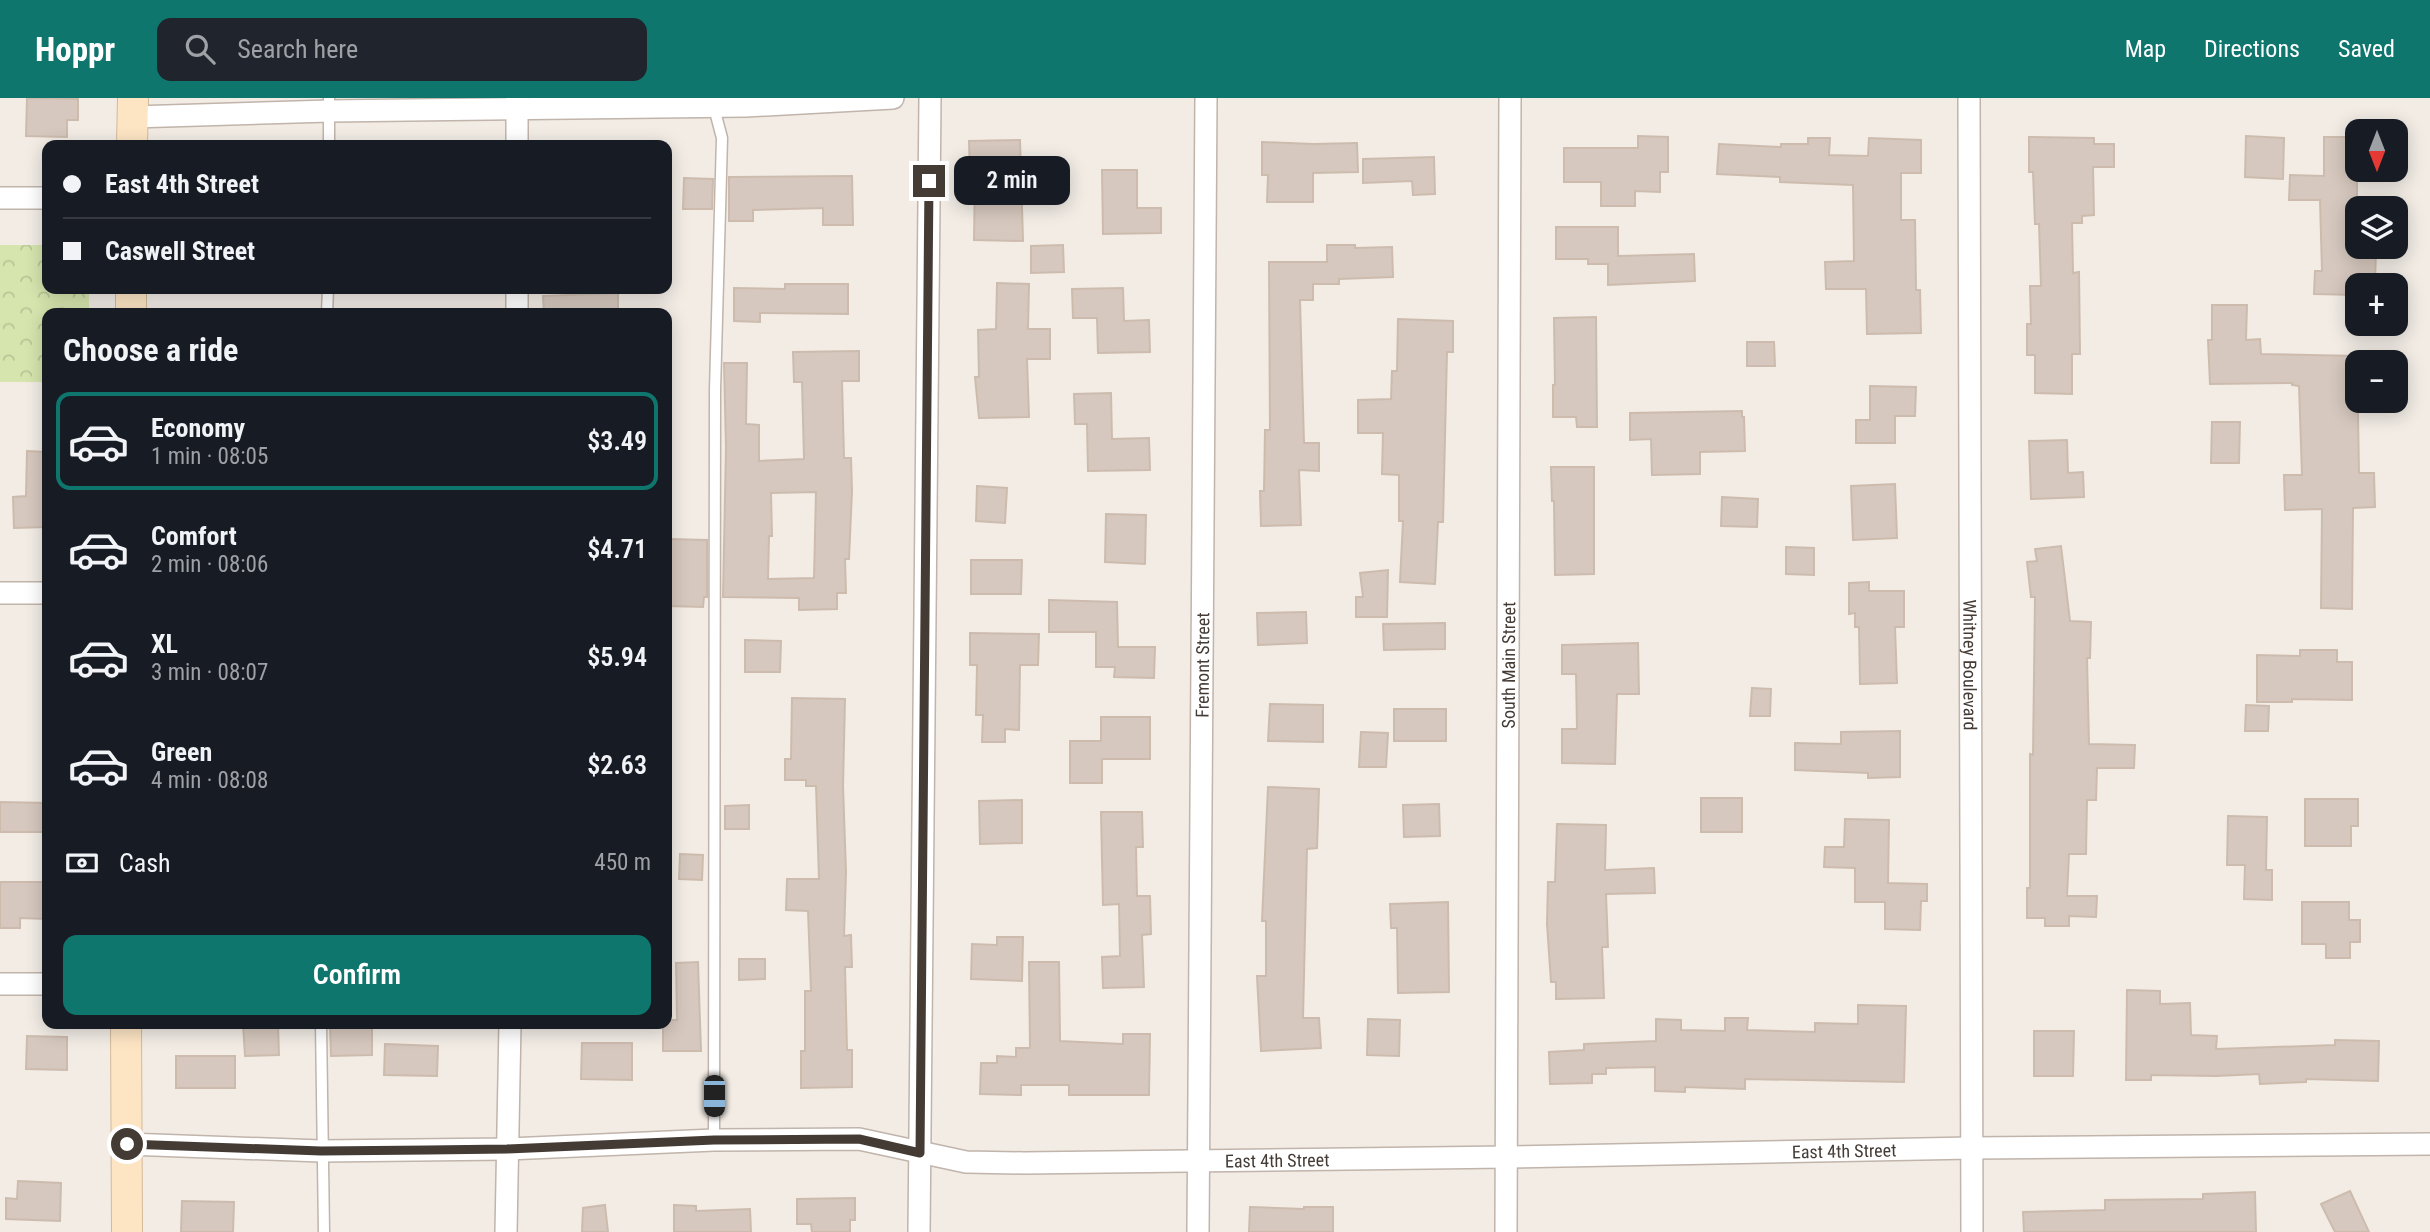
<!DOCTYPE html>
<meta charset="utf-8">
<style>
body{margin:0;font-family:"Roboto Condensed",sans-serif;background:#20242c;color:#f1f3f6;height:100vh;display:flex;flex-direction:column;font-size:26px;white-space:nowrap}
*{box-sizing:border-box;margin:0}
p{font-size:23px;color:#9ea1a6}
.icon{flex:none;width:38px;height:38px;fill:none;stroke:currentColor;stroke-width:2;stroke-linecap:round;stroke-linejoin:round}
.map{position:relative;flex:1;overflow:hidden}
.sheet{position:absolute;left:42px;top:210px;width:630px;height:721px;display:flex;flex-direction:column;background:#171b24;border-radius:14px;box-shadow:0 4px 18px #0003}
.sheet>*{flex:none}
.guide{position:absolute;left:42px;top:42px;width:630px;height:154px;border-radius:14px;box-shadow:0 4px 18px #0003;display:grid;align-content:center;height:154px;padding:0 21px;background:#171b24}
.needle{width:46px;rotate:180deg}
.tools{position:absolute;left:2345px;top:21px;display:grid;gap:14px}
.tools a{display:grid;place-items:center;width:63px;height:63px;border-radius:14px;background:#171b24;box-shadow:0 4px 18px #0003;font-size:35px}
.end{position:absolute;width:32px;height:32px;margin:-16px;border:9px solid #443b35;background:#fff;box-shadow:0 0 0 4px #fff}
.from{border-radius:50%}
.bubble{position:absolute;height:49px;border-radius:14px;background:#171b24;box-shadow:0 4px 18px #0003;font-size:23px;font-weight:600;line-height:49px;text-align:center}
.car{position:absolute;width:21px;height:42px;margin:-21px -10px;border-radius:9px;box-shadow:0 0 5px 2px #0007;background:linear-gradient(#222 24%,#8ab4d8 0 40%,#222 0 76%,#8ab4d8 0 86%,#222 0)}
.guide b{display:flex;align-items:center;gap:24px;height:66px;font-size:26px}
.guide b+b{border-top:2px solid #363941}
.guide i{width:18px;height:18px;background:#f1f3f6}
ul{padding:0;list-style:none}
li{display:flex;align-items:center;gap:21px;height:98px;margin:0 14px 10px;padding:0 7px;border:4px solid transparent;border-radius:14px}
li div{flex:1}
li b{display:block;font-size:26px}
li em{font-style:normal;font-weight:600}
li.selected{border-color:#0f766e}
li>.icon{width:63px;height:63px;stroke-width:1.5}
h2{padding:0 21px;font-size:32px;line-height:84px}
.pay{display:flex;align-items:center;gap:18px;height:77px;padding:0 21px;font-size:26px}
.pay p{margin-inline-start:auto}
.cta{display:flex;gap:14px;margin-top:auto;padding:14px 21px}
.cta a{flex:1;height:80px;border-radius:14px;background:#0f766e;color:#fff;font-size:28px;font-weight:600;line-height:80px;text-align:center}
header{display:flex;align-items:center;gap:42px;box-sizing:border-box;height:98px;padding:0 35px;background:#0f766e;color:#fff}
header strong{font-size:33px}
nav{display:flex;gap:38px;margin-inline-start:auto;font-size:24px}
.search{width:490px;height:63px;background:#20242c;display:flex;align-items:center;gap:18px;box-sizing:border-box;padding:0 24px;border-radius:14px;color:#9ea1a6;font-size:26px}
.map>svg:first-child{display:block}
.park{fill:url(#park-crowns)}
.building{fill:#d6c8be;stroke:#cdbcae;stroke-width:2;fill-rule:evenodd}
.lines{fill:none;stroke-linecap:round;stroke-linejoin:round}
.lane-casing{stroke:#c0b4ab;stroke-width:13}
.street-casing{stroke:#c0b4ab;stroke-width:24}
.secondary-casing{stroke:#d4b998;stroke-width:32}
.lane{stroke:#fff;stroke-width:10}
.street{stroke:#fff;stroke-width:21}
.secondary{stroke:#fde5c4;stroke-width:30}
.route{stroke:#443b35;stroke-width:9}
.labels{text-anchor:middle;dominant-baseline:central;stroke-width:5;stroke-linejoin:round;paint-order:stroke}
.street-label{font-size:18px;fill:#443b35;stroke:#fff}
</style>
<header>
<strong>Hoppr</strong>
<div class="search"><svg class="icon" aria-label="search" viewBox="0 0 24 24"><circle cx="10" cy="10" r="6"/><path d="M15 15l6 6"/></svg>Search here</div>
<nav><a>Map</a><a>Directions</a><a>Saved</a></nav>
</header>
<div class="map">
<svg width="2430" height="1134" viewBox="0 0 2430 1134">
<defs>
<pattern id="park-crowns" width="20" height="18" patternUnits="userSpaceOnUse" patternTransform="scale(1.75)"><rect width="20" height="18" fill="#d6e5ae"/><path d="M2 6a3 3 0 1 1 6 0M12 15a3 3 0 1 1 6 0" fill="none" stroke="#b9c596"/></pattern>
</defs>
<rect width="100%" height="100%" fill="#f2ece5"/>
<path class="park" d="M0,147h47v44h42v24h-42v69h-47z"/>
<g class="building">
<path d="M27,0l51,1v21h-11v17l-41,-1z"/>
<path d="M1638,38l30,1v35h-8v20l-25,-1v15h-34v-24h-37v-34h74z"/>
<path d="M2246,38l38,2 -1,41 -38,-2z"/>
<path d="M2029,39l65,1v6h20v23h-21l1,48 -12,1v7h-10l1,50 6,-1 1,82h-8v40l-37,-1v-38h-8v-31h4l-1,-38h11l-2,-62h-4l-2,-52h-4z"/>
<path d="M2324,39h33v110h19l-1,38h-18v10l-43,-1 1,-23h7l-2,-71h-31l1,-25 34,1z"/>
<path d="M1808,40h22l-1,17 39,1 1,-18 52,2v33h-20v47h14l1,70h4l1,43 -54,1 -1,-45h-40l-1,-27 29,-1 -1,-76 -73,-3v-5l-63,-3 2,-30 62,3v-3h27z"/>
<path d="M1020,42l3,101 -49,-1 1,-65h-5l-1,-34z"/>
<path d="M1262,44l51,2 44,-1 1,29 -45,1v29h-46l1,-27h-6z"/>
<path d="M1434,59l1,37 -22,1 -1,-14 -49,2v-24z"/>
<path d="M1102,72h35v38h24v25l-58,1z"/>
<path d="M852,78l1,49h-30v-17l-70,2v11h-24v-44z"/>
<path d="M684,80l29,1 -1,30h-29z"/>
<path d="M1556,129h62v29l76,-2 1,27 -87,4v-21h-20v-5h-32z"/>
<path d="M1063,147l1,27 -33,1v-27z"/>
<path d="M1327,147h28v3l37,-1 1,30 -54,2v5h-26v16h-13l4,143h15v28l-20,-1 2,55 -40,1 -1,-35h4l1,-61h5l-1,-168h58z"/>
<path d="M997,185l32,1 -1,45h22v30h-23l2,58 -50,1 -4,-41h4l-1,-47 18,-1z"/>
<path d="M785,186h63v30l-88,-1v9l-26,-1v-33l51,1z"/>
<path d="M1123,190l1,33 25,-1 1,32 -52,1 -1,-35h-24l-1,-29z"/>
<path d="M618,195v20h-74l-1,-17z"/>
<path d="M2212,207h35l-1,35 14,-1 1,15 96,2 2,117h15l1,34 -22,1 -1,101 -31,-1 1,-99 -37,1 -1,-35h18l-3,-89 -7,-1v-2l-82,1 -2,-44h4z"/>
<path d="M1596,219l1,110h-20l-1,-10h-23v-32h2l-1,-67z"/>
<path d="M1398,221l55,2v31h-6l-4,170h-5l-3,62 -35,-2 3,-61h-4v-46l-17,-1 1,-41h-25v-33l33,-1 1,-28h5z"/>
<path d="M1747,244h27l1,24h-28z"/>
<path d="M859,253v30h-17l2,77h7l1,33 -3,68h-4l1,34h-9v16l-38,1v-12l-76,-1 3,-150 -2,-84h23l-1,61 13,1v36l45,-2 -2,-77h-8l-1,-30zM816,394l-2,86 -46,1 1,-43h3l-1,-43z"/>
<path d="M1870,288l46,1 -1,29h-20v27h-39v-23h14z"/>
<path d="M1111,295l1,46 37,-1 1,32 -62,1 -1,-47h-12l-1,-30z"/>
<path d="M1742,313v6h2l1,34 -45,1v22l-48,1 -1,-36 -21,1v-27z"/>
<path d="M2212,324h28l-1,41h-28z"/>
<path d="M2067,342l1,33 15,-1 1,25 -53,2 -2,-58z"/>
<path d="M27,353l20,1v75l-33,1 -1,-31 13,-1z"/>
<path d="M1551,369h43v107l-39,1 -1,-74h-2z"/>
<path d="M1895,386l2,54 -44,2 -2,-54z"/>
<path d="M977,388l30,2 -2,35 -29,-2z"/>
<path d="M1722,399l36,2 -1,28 -36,-1z"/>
<path d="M1106,416l40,1 -1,49 -40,-2z"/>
<path d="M668,441l39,1v57h-3l-1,10 -36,-1z"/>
<path d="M2061,448l9,75 21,1 -1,36h-3l2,86 46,1 -1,23h-37l-1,32h-9l-1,54h-17l-2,42h30l-1,21 -27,-1v10h-24v-8h-18v-30h3v-134l3,1 2,-158h-4l-4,-35 10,-1 -2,-12z"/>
<path d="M1786,449l28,1v27l-28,-1z"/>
<path d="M971,462h51l-1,34h-50z"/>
<path d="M1388,472l-1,47h-31v-20h7l-3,-24z"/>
<path d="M1869,484v9h35v36h-9l2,56 -37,1 -1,-57h-4v-14l-6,1v-31z"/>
<path d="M1049,502l68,2 1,45h37l-1,31 -40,-1 1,-10h-19v-35h-47z"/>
<path d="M1306,514l1,31 -49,2 -1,-32z"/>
<path d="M1445,525v26l-61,1 -1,-26z"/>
<path d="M970,535l69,1 -1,31h-18l-1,65 -14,-1v13h-23l1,-27h-7l1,-50h-7z"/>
<path d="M745,542l36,1 -1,31h-35z"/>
<path d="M1638,545l1,51h-22l-2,70 -53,-1v-34h15l-1,-55h-14v-29z"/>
<path d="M2300,552h37v12h15v38l-60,-1v3h-35v-47l43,1z"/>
<path d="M1752,590l19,1 -1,27h-20z"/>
<path d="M792,600l53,1 -2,87 3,86 -2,64 7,-1 1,32h-7l2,83h5v37l-51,1v-37h4v-60h6l-3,-80 -22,-1 1,-31h32l-3,-93h-10v-6h-21v-21h6z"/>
<path d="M1270,606l53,1v37l-55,-1z"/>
<path d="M2246,607l23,1 -1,25h-23z"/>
<rect x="1394" y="611" width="52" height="32"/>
<path d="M1101,619h49v42h-48v24h-32v-42h31z"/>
<path d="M1900,633v46l-32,1v-5l-73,-3v-27l46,1v-12z"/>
<path d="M1361,634l27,1 -2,34h-27z"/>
<path d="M1268,689l51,2 -2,59 -10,1 -4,169h16l2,30 -60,3 -4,-75h9v-55h-4z"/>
<rect x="1701" y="700" width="41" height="34"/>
<path d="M2305,701h53v27h-7v20h-46z"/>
<path d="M1022,702v43l-42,1 -1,-43z"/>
<path d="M0,704l47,1v29h-47z"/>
<path d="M1439,706l1,32 -36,1 -1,-32z"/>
<path d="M749,707v24h-24v-23z"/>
<path d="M1101,714h41l1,35h-7l1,49h13l1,38 -9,1 2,52 -41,1 -1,-31 18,-1 -1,-52 -16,1z"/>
<path d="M2228,718l39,1 -1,53h6v30l-28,-1 1,-34h-18z"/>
<path d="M1845,721l44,1 -1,63 39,1v17h-6l-1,29 -35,-1v-27h-30v-34l-31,-1 1,-20h19z"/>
<path d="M1557,726l49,1 -1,45 49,-2 1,25 -49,1 2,53h-6l2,51 -48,1v-17h-5l-4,-58 1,-42h7z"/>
<path d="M680,756l23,1 -1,25 -23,-1z"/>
<path d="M0,784h47v37l-27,-1v10h-20z"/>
<path d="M1448,804l1,90 -51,1 -1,-65h-6l-1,-24z"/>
<path d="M2302,804h47v18h11v22h-10v16h-24v-14h-24z"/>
<path d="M997,839h26l-1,44 -51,-2 1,-35 25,1z"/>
<path d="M739,861h26v20l-26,1z"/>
<path d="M698,864l3,89h-38v-27h4v-4h10l-1,-57z"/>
<path d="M1029,864h30l1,79 63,3v-10h27l-1,61h-80v-10h-48v10l-41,-1 1,-31h16v-7l19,1v-9h14z"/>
<path d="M2127,892l33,1v13l30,-1 1,32 26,1 -1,13 119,-4v-5l44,1 -1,40 -72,-2v3l-46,2 -1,-10 -43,2 -65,-1v5h-25z"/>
<path d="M1858,907l48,1 -2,76 -159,-3v10l-60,-2v5l-30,-1v-24l-49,1v6h-14v9l-42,1 -1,-32 35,-2v-6l72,-3v-22l25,1v10l44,1v-13h23l-1,12 68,2v-9l43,1z"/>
<path d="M1368,921l32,1 -1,36 -32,-1z"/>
<path d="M243,926h35l1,31 -34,1z"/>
<path d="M372,926v31l-41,1 -1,-31z"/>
<path d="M2034,933h40l-1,45h-39z"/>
<path d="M27,938l40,1v33l-41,-1z"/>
<path d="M582,945h50v37l-51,-1z"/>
<path d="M385,946l53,2 -1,30 -53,-1z"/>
<rect x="176" y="958" width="59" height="32"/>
<path d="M18,1083l43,2 -1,38 -54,-2v-21l11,1z"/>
<path d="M2350,1093l19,41h-34l-14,-28z"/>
<path d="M2255,1094l1,40h-232l-1,-20 82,-2v-10l98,-1v-5z"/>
<path d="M855,1100v22h-5v12h-38l-1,-8h-14v-25z"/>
<path d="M182,1103l52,1 -1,30h-52z"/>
<path d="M605,1107l3,27h-26l1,-24z"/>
<path d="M674,1107l22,1v5l54,-2 1,23h-77z"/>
<path d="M1250,1109l54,2v-2h29v25h-84z"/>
</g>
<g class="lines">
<defs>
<g id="lane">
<path d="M329,0v47"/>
<path d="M713,6l9,34 -7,252 -1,750"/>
<path d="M327,215l1,-24"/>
<path d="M321,926l3,208"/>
</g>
<g id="street">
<path d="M517,0v47"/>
<path id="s1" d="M1969,0l3,1134"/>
<path d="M133,19l196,-6 417,-5 147,-8"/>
<path d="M0,100h47"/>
<path d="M517,191v24"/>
<path d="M0,495h47"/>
<path d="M0,886h47"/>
<path id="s2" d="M127,1046l194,7 186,-2 207,-9 145,-1 107,23 58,1 483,-6 465,-9 458,-4"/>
<path d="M506,1134l4,-208"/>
<path d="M919,1134l11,-1134"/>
<path id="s3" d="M1198,1134l8,-1134"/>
<path id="s4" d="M1506,1134l4,-1134"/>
</g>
<g id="secondary">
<path d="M132,47l1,-47"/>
<path d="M131,215v-24"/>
<path d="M126,926l1,208"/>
</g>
</defs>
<use href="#lane" class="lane-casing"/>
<use href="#street" class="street-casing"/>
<use href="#secondary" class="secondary-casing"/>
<use href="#lane" class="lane"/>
<use href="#street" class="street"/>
<use href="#secondary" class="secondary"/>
</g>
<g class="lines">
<path class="route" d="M127,1046l194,7 107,-1 79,-1 207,-9 145,-1 61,14 9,-972"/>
</g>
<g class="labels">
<g class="street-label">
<text stroke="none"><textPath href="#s3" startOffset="567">Fremont Street</textPath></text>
<text stroke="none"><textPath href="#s4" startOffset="567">South Main Street</textPath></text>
<text stroke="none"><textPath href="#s1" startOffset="567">Whitney Boulevard</textPath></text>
<text stroke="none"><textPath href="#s2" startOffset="1720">East 4th Street</textPath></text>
<text stroke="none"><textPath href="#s2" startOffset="1153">East 4th Street</textPath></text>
</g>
</g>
</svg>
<div class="tools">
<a><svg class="needle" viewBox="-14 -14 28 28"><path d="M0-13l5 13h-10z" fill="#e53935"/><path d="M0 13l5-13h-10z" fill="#9ea1a6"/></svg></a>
<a><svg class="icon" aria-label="layers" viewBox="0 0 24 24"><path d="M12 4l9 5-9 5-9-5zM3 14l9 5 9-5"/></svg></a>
<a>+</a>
<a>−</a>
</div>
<i class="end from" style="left:127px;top:1046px"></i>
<i class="end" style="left:929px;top:83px"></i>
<div class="bubble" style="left:954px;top:58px;width:116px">2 min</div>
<i class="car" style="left:714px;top:998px;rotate:180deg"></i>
<div class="guide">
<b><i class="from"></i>East 4th Street</b>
<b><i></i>Caswell Street</b>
</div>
<section class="sheet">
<h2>Choose a ride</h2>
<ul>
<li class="selected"><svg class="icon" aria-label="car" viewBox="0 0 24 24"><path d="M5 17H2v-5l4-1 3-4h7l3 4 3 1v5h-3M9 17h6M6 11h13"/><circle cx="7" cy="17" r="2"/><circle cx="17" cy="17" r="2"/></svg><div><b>Economy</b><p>1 min · 08:05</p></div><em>$3.49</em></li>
<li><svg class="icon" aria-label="car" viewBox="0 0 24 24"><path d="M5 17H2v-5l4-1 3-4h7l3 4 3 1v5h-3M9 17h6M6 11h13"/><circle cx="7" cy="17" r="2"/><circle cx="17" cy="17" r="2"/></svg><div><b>Comfort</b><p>2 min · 08:06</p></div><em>$4.71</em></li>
<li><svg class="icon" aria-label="car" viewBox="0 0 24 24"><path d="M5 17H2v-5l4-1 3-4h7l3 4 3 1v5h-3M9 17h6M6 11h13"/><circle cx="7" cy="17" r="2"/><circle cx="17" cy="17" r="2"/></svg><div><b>XL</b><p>3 min · 08:07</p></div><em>$5.94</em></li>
<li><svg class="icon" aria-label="car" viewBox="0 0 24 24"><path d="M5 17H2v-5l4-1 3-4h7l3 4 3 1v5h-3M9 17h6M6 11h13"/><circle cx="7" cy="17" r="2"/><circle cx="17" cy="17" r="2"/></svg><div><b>Green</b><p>4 min · 08:08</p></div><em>$2.63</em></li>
</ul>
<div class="pay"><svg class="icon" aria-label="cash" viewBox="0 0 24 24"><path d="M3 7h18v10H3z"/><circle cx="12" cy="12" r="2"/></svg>Cash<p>450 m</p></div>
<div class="cta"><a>Confirm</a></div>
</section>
</div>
